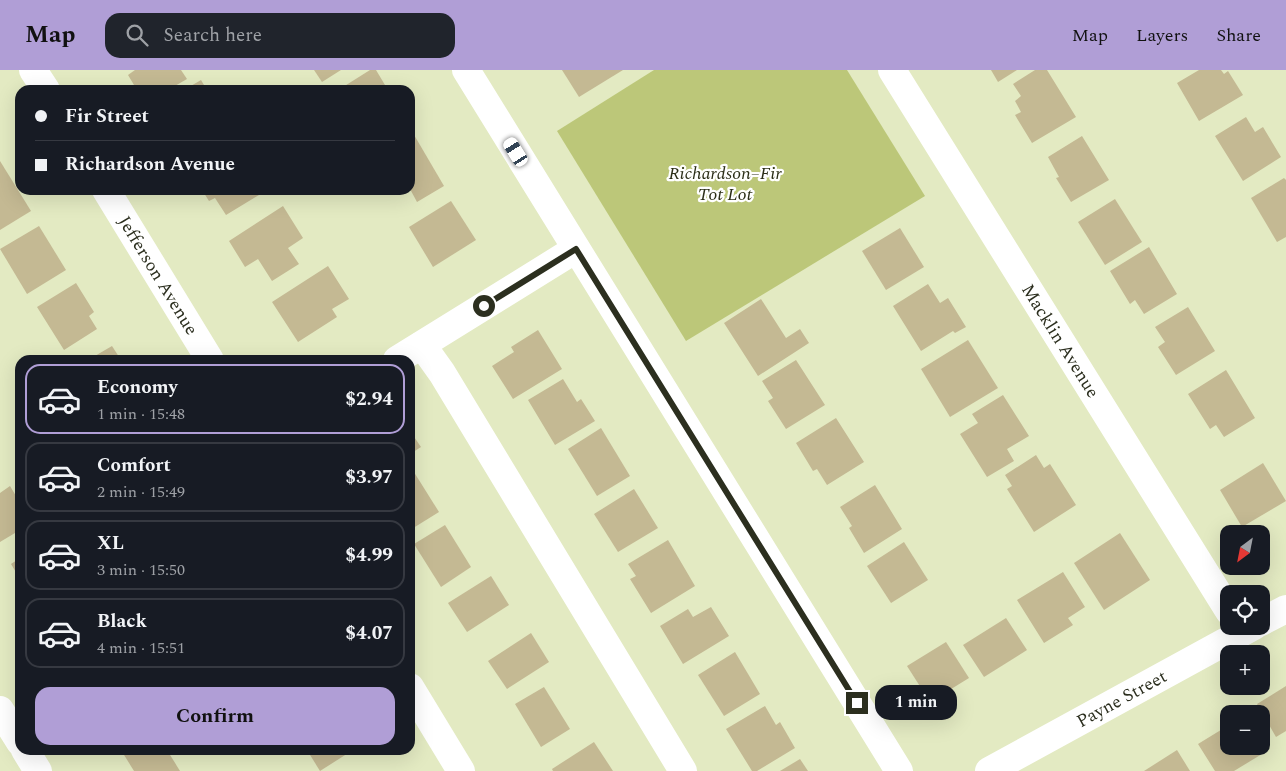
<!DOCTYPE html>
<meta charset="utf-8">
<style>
body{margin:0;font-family:Spectral,serif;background:#20242c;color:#f1f3f6;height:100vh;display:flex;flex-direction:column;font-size:19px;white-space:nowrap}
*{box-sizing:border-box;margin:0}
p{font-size:16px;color:#9ea1a6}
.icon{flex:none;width:28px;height:28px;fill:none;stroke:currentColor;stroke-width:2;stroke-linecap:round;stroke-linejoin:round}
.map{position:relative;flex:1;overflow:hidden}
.panel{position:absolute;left:15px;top:285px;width:400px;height:400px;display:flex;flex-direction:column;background:#171b24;border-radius:15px;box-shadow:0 5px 20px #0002}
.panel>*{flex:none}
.guide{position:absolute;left:15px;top:15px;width:400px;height:110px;border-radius:15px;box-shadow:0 5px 20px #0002;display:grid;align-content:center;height:110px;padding:0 20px;background:#171b24}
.needle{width:32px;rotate:212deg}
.buttons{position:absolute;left:1220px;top:455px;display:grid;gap:10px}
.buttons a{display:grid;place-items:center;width:50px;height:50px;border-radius:10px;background:#171b24;box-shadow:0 5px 20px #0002;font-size:25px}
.end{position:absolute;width:22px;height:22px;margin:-11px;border:6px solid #2c2f1f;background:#fff;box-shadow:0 0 0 2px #fff}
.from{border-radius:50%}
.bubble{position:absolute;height:35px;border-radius:15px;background:#171b24;box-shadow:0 5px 20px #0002;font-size:16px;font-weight:700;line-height:35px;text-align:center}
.car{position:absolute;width:15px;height:30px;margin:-15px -8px;border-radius:6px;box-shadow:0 0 4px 1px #0007;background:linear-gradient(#fff 24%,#345 0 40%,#fff 0 76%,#345 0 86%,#fff 0)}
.guide b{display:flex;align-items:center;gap:18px;height:48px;font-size:19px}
.guide b+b{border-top:1px solid #363941}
.guide i{width:12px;height:12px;background:#f1f3f6}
ul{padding:9px 0 0;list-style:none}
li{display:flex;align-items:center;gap:15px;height:70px;margin:0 10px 8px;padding:0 10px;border:2px solid #363941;border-radius:15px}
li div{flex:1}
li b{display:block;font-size:19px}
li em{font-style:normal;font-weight:700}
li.active{border-color:#b09ed6}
li>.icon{width:45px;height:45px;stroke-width:1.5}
.action{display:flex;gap:10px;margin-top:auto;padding:10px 20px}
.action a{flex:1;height:58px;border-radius:15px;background:#b09ed6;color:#111;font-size:20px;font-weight:700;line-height:58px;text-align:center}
header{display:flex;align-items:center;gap:30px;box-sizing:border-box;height:70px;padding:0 25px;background:#b09ed6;color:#111}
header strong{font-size:24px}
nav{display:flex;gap:28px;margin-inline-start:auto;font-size:18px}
.search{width:350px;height:45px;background:#20242c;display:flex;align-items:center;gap:12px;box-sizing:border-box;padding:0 18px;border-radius:15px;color:#9ea1a6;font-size:19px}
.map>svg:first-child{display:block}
.green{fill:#bcc779}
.building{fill:#c4b993}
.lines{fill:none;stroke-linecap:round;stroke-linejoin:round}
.minor{stroke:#fff;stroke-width:28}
.route{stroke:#2c2f1f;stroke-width:6}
.labels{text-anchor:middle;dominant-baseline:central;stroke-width:4.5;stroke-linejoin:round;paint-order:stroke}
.park-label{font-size:18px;font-style:italic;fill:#2b2e17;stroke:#fff}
.street-label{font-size:18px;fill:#2c2f1f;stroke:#fff}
</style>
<header>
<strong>Map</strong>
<div class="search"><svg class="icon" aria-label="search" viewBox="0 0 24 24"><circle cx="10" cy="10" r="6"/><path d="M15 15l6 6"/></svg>Search here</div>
<nav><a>Map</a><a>Layers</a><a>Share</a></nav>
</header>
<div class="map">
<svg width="1286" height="701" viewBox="0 0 1286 701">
<rect width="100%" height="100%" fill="#e3eac2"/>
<path class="green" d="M654,0h193l78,126 -239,145 -129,-210z"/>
<g class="building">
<path d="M135,0h46l6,9 -19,11h-31l-9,-15z"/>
<path d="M314,0h27l-19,12z"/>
<path d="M370,0h6l12,20h-43l-2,-3z"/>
<path d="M562,0h61l-44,27z"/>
<path d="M991,0h26l-19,12z"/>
<path d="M1035,0h12l29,47 -44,26 -17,-28 6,-3 -6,-11 6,-5 -8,-12z"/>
<path d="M1199,0h22l3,4 4,-3 15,24 -44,26 -22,-38z"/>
<path d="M201,10l6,10h-23z"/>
<path d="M1246,47l9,15 8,-5 18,30 -38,24 -28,-45z"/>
<path d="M410,58l34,58 -27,16 -7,-13z"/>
<path d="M1082,66l27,44 -38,22 -15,-24 3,-1 -11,-20z"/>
<path d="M0,91l31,50 -31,19z"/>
<path d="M1284,108l2,2v57l-9,5 -26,-44z"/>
<path d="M202,120h54l3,5 -33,20 -11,-17 -6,3z"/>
<path d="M1115,129l27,43 -37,23 -27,-43z"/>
<path d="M451,131l25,39 -43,27 -24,-40z"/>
<path d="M283,136l20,32 -15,10 11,16 -27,17 -14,-22 -13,8 -16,-26z"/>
<path d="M39,156l27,44 -39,24 -27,-45z"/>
<path d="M900,158l24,39 -38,23 -24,-39z"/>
<path d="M1149,177l28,47 -33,20 -9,-14 -5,4 -20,-33z"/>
<path d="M328,196l21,33 -17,10 5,8 -39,25 -26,-40z"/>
<path d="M76,213l18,29 -5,4 8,13 -33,21 -27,-43z"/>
<path d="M928,214l12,19 8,-5 18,29 -11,6 -2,-2 -32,20 -28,-45z"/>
<path d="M761,229l25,39 14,-9 9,14 -51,33 -34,-53z"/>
<path d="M1188,237l27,44 -39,24 -18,-28 7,-5 -10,-15z"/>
<path d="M538,260l24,39 -49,30 -21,-33 22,-14 -3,-5z"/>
<path d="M968,270l30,48 -48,29 -29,-48z"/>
<path d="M112,276l9,14h-33z"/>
<path d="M796,290l29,45 -39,24 -18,-28 5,-3 -11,-17z"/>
<path d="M1226,300l29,48 -31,19 -8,-12 -6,4 -22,-35z"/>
<path d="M563,309l14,23 4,-3 14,22 -40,24 -27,-45z"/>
<path d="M1003,325l26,41 -22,13 7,12 -27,16 -27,-43 18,-11 -6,-9z"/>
<path d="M836,348l28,44 -37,23 -10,-16 -4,2 -17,-28z"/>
<path d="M601,358l29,48 -33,20 -29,-47z"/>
<path d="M410,361l11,16 -11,7z"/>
<path d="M1036,385l8,13 6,-4 26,41 -42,27 -27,-43 5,-3 -7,-11z"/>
<path d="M1263,393l23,38 -44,26 -22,-37z"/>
<path d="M412,399l27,43 -29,18v-60z"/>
<path d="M875,415l27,44 -38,24 -15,-25 3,-2 -12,-19z"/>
<path d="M10,416l6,10 4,-3v37l-20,12v-49z"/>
<path d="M634,419l24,39 -40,24 -24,-38z"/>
<path d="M445,455l26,42 -30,20 -27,-43z"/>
<path d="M1120,463l30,47 -46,30 -30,-47z"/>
<path d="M668,470l27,46 -44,27 -21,-34 6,-3 -8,-12z"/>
<path d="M904,472l24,38 -37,23 -24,-37z"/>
<path d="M20,488v21l-9,-15z"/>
<path d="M1063,502l22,35 -17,11 5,7 -29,18 -27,-43z"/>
<path d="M491,506l18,29 -42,27 -19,-29z"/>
<path d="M711,537l18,29 -46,28 -23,-38 28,-17 5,8z"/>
<path d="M1006,548l21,32 -43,27 -21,-32z"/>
<path d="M531,563l18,29 -42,27 -19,-28z"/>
<path d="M946,572l23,36 -39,24 -23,-36z"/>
<path d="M735,582l25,42 -36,22 -26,-41z"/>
<path d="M1286,616v45l-10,6 -19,-33z"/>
<path d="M544,617l26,42 -29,18 -26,-43z"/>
<path d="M765,636l11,19 4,-3 15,26 -38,23h-5l-26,-42z"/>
<path d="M1229,655v21h28l5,8 -28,17h-19l-17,-27z"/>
<path d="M594,672l19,29h-60l-1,-2z"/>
<path d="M121,680h46l13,21h-46z"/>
<path d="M307,680h46l-33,21z"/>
<path d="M1177,680l13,21h-46z"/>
<path d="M800,689l8,12h-28z"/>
</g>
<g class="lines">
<g class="minor">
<path d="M33,0l13,20"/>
<path d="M466,0l433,701"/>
<path id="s1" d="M892,0l337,541"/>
<path id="s2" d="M106,120l104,170"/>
<path d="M422,275l20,28 241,398"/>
<path d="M397,290l179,-111"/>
<path d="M1261,552l25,-13"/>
<path d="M410,617l51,84"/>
<path d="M0,640l20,32"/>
<path d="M25,680l13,21"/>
<path id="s3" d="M989,701l265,-145"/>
</g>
</g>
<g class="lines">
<path class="route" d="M484,236l92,-57 281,454"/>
</g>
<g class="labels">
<g class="park-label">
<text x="725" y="103">Richardson–Fir<tspan x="725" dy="21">Tot Lot</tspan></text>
</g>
<g class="street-label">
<text stroke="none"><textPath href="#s2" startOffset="100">Jefferson Avenue</textPath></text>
<text stroke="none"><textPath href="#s1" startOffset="319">Macklin Avenue</textPath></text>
<text stroke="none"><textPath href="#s3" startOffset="151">Payne Street</textPath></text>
</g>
</g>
</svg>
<div class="buttons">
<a><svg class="needle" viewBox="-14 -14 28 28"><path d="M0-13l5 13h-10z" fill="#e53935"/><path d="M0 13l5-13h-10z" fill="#9ea1a6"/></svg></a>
<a><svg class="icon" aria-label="locate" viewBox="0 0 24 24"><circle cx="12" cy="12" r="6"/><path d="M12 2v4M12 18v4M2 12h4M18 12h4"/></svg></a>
<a>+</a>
<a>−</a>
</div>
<i class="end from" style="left:484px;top:236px"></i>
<i class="end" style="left:857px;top:633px"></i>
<div class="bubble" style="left:875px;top:615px;width:82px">1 min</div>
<i class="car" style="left:516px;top:82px;rotate:328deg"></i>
<div class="guide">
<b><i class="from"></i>Fir Street</b>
<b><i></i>Richardson Avenue</b>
</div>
<section class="panel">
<ul>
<li class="active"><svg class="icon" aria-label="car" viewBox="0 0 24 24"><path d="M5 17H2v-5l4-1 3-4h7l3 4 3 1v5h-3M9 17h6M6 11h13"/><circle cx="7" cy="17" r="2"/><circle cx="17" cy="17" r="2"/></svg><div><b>Economy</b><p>1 min · 15:48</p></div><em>$2.94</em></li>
<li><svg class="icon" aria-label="car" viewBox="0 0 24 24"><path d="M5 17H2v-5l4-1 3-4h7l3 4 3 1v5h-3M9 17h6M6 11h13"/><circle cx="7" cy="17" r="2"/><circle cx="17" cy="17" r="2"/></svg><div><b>Comfort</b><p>2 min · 15:49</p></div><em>$3.97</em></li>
<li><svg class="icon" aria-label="car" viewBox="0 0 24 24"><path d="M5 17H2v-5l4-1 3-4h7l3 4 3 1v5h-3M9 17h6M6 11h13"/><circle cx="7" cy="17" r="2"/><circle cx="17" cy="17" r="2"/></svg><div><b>XL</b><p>3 min · 15:50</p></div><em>$4.99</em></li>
<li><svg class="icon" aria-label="car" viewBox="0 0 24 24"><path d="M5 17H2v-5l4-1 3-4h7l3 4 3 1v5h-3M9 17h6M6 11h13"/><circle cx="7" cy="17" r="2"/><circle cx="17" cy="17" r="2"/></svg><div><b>Black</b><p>4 min · 15:51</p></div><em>$4.07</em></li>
</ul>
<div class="action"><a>Confirm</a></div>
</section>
</div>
